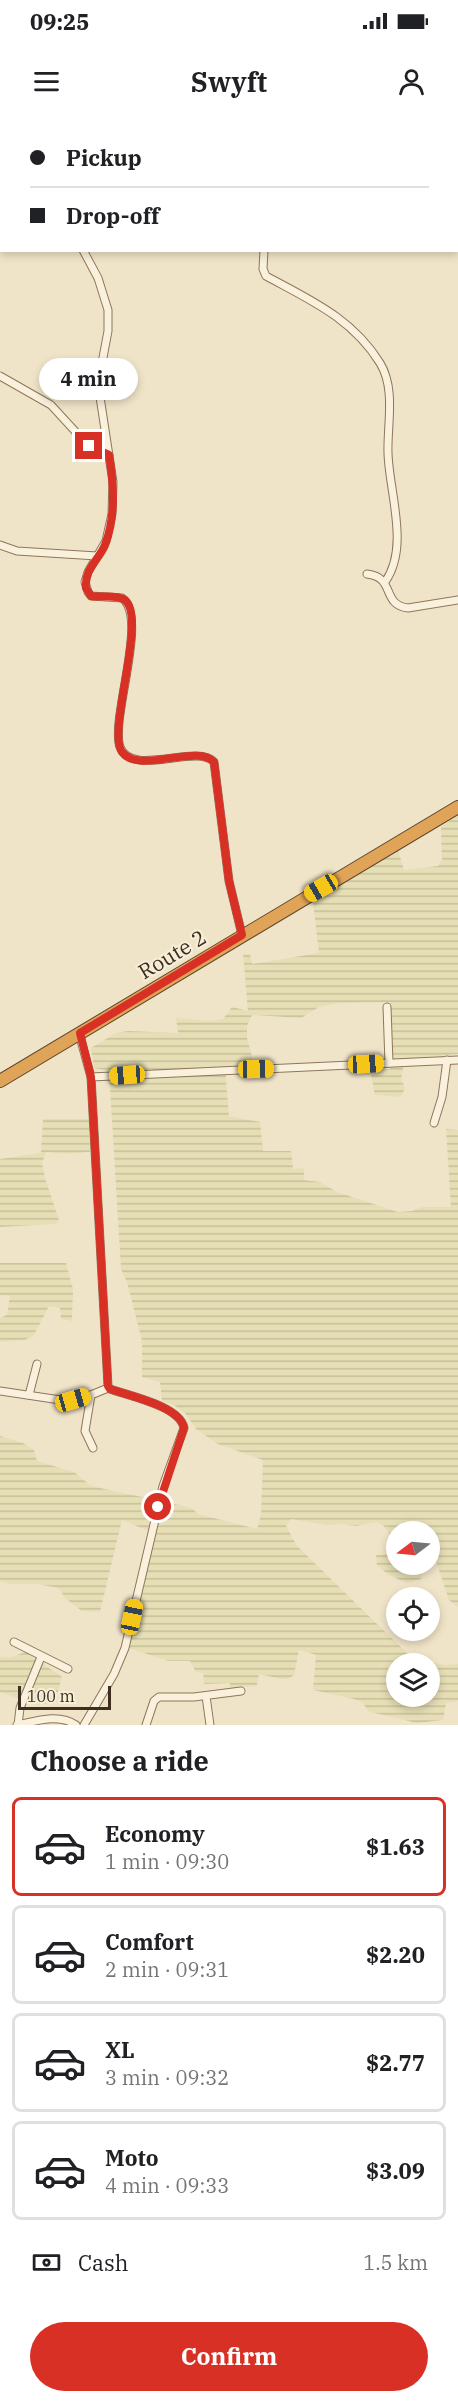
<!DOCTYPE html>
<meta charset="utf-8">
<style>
body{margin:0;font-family:"IBM Plex Serif",serif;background:#f2f2f2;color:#202124;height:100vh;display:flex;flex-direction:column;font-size:22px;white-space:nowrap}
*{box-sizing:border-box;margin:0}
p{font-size:20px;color:#757577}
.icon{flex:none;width:33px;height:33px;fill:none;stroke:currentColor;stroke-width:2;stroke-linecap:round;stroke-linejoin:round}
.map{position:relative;height:1605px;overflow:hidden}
.panel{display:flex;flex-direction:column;background:#fff;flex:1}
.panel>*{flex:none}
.banner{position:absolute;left:0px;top:0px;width:459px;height:132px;box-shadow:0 3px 9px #0003;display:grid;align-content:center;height:132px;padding:0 30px;background:#fff}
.needle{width:39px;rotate:254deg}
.buttons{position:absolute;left:386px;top:1401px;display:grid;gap:12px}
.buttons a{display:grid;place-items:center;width:54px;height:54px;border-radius:50%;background:#fff;box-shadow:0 3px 9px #0003;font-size:30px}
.scale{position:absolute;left:18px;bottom:15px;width:93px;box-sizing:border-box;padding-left:6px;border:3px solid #3d2e20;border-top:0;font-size:16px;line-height:21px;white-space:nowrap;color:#3d2e20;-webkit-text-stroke:4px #f7eed8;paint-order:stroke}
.end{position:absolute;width:27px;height:27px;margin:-14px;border:8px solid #d93025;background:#fff;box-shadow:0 0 0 3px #fff}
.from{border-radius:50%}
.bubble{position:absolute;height:42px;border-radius:21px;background:#fff;box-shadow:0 3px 9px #0003;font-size:20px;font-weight:700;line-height:42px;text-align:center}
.car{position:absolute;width:18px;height:36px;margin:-18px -9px;border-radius:8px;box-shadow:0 0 4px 2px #0007;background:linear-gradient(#f5c518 24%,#345 0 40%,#f5c518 0 76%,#345 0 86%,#f5c518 0)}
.banner b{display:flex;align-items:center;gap:21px;height:57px;font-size:22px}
.banner b+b{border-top:2px solid #e0e0e0}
.banner i{width:15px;height:15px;background:#202124}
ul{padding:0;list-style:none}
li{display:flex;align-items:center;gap:18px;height:99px;margin:0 12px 9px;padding:0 18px;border:3px solid #e0e0e0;border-radius:9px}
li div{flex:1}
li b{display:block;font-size:22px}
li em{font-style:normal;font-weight:700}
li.on{border-color:#d93025}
li>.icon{width:54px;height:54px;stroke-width:1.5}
h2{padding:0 30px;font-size:27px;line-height:72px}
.pay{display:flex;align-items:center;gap:15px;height:66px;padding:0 30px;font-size:22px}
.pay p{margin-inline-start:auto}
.cta{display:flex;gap:12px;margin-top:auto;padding:12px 30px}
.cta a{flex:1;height:69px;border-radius:36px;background:#d93025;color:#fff;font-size:24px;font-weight:700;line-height:69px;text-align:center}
.status{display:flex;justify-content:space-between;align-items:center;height:42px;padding:0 30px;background:#fff;direction:ltr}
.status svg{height:16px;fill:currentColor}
header{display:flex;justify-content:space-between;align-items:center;height:78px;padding:0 30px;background:#fff;font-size:27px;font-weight:700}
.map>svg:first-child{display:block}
.farmland{fill:url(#farmland-rules);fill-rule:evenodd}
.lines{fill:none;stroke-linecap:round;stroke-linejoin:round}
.street-casing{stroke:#8d765c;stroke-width:9}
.highway-casing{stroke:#5b4430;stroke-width:14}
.street{stroke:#faf1dc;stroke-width:7}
.highway{stroke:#e0a458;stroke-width:12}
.route{stroke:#d93025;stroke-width:8}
.labels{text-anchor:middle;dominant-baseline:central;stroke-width:4.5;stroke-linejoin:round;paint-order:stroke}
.street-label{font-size:21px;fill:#3d2e20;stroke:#f7eed8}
</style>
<div class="status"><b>09:25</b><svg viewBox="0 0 49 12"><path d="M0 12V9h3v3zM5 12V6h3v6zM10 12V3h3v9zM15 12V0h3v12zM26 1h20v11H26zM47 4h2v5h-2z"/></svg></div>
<header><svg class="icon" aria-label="menu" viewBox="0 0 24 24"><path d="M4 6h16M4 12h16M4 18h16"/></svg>Swyft<svg class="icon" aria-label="person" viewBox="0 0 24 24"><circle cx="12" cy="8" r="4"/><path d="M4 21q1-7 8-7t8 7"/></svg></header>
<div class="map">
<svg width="458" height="1605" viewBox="0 0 458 1605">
<defs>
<pattern id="farmland-rules" width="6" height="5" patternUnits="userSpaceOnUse" patternTransform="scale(1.5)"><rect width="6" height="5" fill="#e6deb5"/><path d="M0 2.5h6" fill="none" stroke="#c6bf9b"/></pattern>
</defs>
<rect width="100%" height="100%" fill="#f0e4c8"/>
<g class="farmland">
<path d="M458,695v239l-53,5 -4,20 4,9 -4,9 -26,-2 -5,-25 20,-1v-67l-51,1 -20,4 -18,11 -49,-3 -5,11v12l7,26 -29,2 4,50 31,6 3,29h28l2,18 11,-1v12l16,2 17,10 61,20 14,-1 10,-4h29l-5,-78 12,1v477l-9,-7 -13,-39 -7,-1v-28h-33v12l-12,-18 -7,-4 -21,4 -17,-2 -12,1 -36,-6 -5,7 11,20 114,111 33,8 14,-1v37l-12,2 -3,17 -26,3 -42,-10 -7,-2 -5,-8 -9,-4 -41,-9 3,-35 -17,-5 -5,25 -6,4h-7l-22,-5 -2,11 -27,4v-6l-26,1 -1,-11 -7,-1 -6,-11h-22l-39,-13 27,-114 -34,-14 -22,92 -18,-1 -17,-13 -6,-10 -23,-4h-27l-9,-3v-145l23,7 11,7 3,11 37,11 17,14 93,20 9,3 5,5 59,15 4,-14 2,-55 -45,-16 -22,-15 -11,-16 -11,-8 -12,-4 -2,-19 -18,-5v-36l-15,-59 -6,-13 -12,-198 -15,-3 -3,-20 25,-15 12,-2 50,2 -2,-15 35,3 12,-2 9,-12 16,4 -5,-57h7l2,10 67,-11 -6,-51 85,-52 6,20 34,-4 4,-6 -1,-33zM396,1544h33v32h-33z"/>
<path d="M43,999h46l1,33 -23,2 -21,-2 -4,11 3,15 14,42 -4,4 -55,3v-68l41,-6z"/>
<path d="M0,1143h66l7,26 -1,32 -11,-2 -1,-11 -11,-2 -15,29 -9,5 -25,2v-24l7,-3 3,-19 -10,-1z"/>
<path d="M396,1433v11l29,1 -4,14 -14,4 -18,-8 -12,-10 -1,-10z"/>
<path d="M26,1532l36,25 -7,25 -18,3 -37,-13v-35h11z"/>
</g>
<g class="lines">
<defs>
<g id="street">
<path d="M40,0l1,2"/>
<path d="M247,0l2,2"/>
<path d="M183,2l1,-2"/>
<path d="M0,123h2"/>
<path d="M83,130l15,28 10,32v21l-10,53 15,98 -1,32 -6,27 -18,31 -3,10 3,10 3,4 31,2c27,19 -12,121 -2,149 11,31 77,-4 94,15l15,119 13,54"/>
<path d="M264,130l-1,19 3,7c44,24 86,42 114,87 16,26 7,62 8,90 1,39 22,94 -3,129"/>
<path d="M0,256l51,29 33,36 25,14"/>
<path d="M0,425l17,6 80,5"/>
<path d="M367,454c29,3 14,31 41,34l50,-8"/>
<path d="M387,887l2,56"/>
<path d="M79,913l12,44 17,309 2,3c19,7 70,17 74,39l-21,58 -38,162 -11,26 -30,51"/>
<path d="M91,957l367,-17"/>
<path d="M434,1003l8,-26 5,-37"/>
<path d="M0,1271l67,10 24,-6"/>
<path d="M29,1275l8,-31"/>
<path d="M93,1328l-8,-17 6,-36 17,-7"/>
<path d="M14,1522l54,27"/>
<path d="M206,1576l4,29"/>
<path d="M17,1605c19,-4 42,-12 59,0"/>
<path d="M18,1605l2,-17 21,-51"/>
<path d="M146,1605l8,-24 5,-4h35l47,-6"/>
</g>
<path id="highway" d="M0,961l458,-274"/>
</defs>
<use href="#street" class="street-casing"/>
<use href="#highway" class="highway-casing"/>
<use href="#street" class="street"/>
<use href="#highway" class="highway"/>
</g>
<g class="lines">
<path class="route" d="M89,326l20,9c5,29 7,62 -4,90 -6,15 -21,24 -19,43l5,8c10,2 23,-2 32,3 27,12 -17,132 -1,153 18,23 75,-9 92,10l15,119 13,54 -162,98 11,44 17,309 2,3c19,7 70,17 74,39l-26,79"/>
</g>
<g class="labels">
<g class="street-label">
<text transform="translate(172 834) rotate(-31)">Route 2</text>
</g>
</g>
</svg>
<div class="buttons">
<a><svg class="needle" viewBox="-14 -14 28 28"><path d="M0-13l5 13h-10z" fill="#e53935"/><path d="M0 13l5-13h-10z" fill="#757577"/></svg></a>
<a><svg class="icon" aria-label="locate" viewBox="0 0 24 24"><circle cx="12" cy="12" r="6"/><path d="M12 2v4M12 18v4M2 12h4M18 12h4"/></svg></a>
<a><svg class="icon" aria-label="layers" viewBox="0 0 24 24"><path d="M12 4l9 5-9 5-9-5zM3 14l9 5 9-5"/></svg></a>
</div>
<div class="scale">100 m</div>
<i class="end from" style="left:158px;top:1387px"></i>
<i class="end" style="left:89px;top:326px"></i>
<div class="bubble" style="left:39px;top:238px;width:99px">4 min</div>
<i class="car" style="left:321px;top:768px;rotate:240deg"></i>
<i class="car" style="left:366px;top:944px;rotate:87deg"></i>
<i class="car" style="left:256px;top:949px;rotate:89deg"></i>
<i class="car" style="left:127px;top:955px;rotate:266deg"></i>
<i class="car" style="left:73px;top:1280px;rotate:74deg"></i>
<i class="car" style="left:132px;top:1497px;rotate:12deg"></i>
<div class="banner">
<b><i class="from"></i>Pickup</b>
<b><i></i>Drop-off</b>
</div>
</div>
<section class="panel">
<h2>Choose a ride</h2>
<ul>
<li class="on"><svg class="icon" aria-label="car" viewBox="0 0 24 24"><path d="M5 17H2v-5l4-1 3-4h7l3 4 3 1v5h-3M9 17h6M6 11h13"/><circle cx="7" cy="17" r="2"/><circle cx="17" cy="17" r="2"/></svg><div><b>Economy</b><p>1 min · 09:30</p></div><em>$1.63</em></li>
<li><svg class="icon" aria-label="car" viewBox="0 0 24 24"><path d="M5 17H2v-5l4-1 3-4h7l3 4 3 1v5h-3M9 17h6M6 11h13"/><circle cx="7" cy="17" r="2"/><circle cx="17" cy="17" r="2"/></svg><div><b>Comfort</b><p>2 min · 09:31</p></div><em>$2.20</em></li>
<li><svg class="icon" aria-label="car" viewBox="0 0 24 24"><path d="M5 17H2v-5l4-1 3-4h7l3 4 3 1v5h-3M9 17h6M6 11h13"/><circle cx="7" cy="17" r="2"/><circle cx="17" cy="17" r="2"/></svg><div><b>XL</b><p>3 min · 09:32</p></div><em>$2.77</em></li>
<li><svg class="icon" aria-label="car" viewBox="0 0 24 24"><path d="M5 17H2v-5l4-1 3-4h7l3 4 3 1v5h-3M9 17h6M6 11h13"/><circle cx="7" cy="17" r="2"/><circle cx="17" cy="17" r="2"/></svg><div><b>Moto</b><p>4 min · 09:33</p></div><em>$3.09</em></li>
</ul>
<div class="pay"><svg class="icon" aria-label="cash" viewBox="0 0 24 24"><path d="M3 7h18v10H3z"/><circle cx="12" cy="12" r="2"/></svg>Cash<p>1.5 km</p></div>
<div class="cta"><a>Confirm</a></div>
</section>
